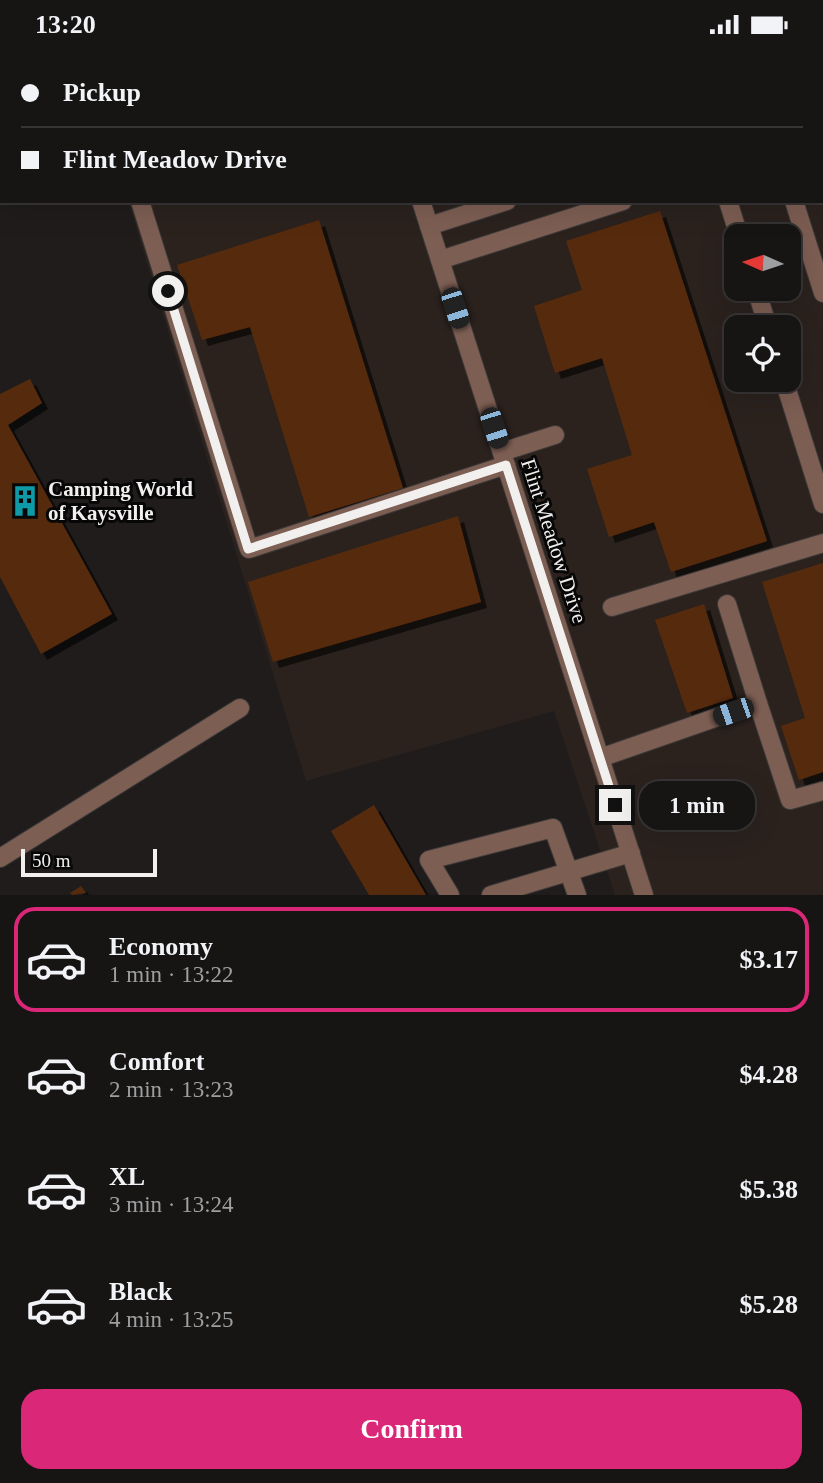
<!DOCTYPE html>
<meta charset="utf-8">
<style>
body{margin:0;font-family:"Times New Roman",serif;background:#242222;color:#f1f3f6;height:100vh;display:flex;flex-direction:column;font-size:26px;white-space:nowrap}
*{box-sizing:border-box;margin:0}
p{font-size:23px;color:#9e9fa0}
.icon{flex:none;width:38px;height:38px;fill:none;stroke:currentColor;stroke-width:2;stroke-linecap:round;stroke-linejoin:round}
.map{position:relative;height:846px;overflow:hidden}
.drawer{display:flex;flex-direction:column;background:#171514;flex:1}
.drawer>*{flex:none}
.guide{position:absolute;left:0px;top:0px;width:824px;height:154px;box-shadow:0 7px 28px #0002,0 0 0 2px #363434;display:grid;align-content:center;height:154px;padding:0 21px;background:#171514}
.needle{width:46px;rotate:273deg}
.fabs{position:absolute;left:724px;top:175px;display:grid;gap:14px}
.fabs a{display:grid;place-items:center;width:77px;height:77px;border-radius:14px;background:#171514;box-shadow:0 7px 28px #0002,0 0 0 2px #363434;font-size:35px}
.scale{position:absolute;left:21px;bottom:18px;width:136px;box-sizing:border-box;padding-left:7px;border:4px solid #f2f0ef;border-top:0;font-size:19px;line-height:24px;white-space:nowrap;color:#f2f0ef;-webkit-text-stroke:5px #080707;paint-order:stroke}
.end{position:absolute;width:32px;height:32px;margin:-16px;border:9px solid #f2f0ef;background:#111;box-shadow:0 0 0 4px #111}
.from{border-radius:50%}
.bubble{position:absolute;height:49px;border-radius:21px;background:#171514;box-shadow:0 7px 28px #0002,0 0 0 2px #363434;font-size:23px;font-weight:700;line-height:49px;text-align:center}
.car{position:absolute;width:21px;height:42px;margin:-21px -10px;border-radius:9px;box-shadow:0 0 5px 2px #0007;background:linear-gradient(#222 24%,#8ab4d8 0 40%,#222 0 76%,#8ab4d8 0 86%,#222 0)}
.guide b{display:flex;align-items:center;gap:24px;height:66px;font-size:26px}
.guide b+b{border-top:2px solid #363434}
.guide i{width:18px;height:18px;background:#f1f3f6}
ul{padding:12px 0 0;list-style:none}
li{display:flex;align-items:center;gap:21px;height:105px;margin:0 14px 10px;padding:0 7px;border:4px solid transparent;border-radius:21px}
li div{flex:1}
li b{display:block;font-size:26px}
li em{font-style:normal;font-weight:700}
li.selected{border-color:#db2777}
li>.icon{width:63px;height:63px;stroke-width:1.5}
.primary-button{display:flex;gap:14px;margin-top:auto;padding:14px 21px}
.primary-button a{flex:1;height:80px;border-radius:21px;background:#db2777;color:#fff;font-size:28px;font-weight:700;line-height:80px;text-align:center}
.status{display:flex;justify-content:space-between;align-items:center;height:49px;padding:0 35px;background:#171514;direction:ltr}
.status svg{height:19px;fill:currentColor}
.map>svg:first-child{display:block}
.built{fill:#2b221e;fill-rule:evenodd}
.building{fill:#572a0c;filter:url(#shadow)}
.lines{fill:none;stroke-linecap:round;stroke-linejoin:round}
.minor-casing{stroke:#3d3a39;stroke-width:20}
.minor{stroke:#7d5e53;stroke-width:18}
.route{stroke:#f2f0ef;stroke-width:9}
.labels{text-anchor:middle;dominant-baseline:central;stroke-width:6;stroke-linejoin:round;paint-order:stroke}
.poi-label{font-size:21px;font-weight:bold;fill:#f2f0ef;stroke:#080707;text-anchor:start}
.street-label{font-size:21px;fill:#f2f0ef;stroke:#080707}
</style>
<div class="status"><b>13:20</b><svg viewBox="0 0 49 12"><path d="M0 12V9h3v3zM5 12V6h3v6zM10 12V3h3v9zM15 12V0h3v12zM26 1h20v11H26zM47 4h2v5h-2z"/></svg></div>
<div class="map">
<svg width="823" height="846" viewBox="0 0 823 846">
<defs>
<filter id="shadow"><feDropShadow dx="6" dy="6" stdDeviation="0" flood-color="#0009"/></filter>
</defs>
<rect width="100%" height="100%" fill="#1f1c1b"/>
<path class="built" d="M461,0h362v846h-208l-61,-184 -248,70 -178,-580h694v-150h-367zM737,187h52v53h-52zM737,278h52v53h-52z"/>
<g class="building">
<path d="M660,162l107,330 -96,31 -17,-50 -45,15 -22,-68 45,-14 -30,-97 -47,15 -21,-67 48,-16 -16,-49z"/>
<path d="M319,171l84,268 -94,29 -59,-190 -48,13 -25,-75z"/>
<path d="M30,330l12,24 -34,22 104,189 -71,40 -41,-77v-183z"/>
<path d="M458,467l23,86 -208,60 -25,-80z"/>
<path d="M823,514v209l-24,8 -18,-54 24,-8 -43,-136z"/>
<path d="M704,555l29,94 -46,15 -32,-93z"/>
<path d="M374,756l52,90h-57l-38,-64z"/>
<path d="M81,837l5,7 -14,2 -2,-2z"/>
</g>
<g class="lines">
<defs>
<g id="minor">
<path d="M687,0v2"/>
<path d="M746,0l1,2"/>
<path d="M378,2l6,-2"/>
<path d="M140,152l109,348 257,-84"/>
<path d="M421,152l223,694"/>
<path d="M728,152l11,35"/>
<path d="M794,152l29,92"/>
<path d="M429,177l78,-25"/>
<path d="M440,211l183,-59"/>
<path d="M756,240l12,38"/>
<path d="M784,331l39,124"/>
<path d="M502,403l53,-17"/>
<path d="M612,558l211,-64"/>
<path d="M758,654l32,97 33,-9"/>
<path d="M600,709l158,-55 -31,-99"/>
<path d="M0,809l240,-150"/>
<path d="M450,846l-21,-35 124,-32 24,67"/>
<path d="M491,846l140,-42"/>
</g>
</defs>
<use href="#minor" class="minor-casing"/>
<use href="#minor" class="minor"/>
</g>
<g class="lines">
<path class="route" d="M168,242l80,258 258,-84 109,340"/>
</g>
<defs>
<symbol id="building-bare" viewBox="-9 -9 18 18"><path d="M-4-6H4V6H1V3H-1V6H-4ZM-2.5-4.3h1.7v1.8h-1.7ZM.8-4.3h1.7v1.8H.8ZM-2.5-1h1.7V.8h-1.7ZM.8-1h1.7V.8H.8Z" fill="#0f9aa8" stroke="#080707" stroke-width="2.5" paint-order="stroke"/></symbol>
</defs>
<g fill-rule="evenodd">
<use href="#building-bare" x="3" y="430" width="44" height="44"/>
</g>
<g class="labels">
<g class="poi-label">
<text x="48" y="440">Camping World<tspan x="48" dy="24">of Kaysville</tspan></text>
</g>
<g class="street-label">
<text transform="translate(554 492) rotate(72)">Flint Meadow Drive</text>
</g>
</g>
</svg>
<div class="fabs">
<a><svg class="needle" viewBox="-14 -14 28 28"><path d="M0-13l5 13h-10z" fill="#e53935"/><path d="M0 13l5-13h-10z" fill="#9e9fa0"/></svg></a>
<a><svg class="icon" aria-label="locate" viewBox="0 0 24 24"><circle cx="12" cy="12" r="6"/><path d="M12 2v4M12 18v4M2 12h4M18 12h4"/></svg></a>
</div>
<div class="scale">50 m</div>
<i class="end from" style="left:168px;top:242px"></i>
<i class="end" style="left:615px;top:756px"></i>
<div class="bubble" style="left:639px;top:732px;width:116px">1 min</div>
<i class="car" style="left:455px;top:259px;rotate:162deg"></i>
<i class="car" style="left:494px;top:379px;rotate:162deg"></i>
<i class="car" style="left:733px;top:663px;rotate:251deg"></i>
<div class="guide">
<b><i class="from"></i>Pickup</b>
<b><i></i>Flint Meadow Drive</b>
</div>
</div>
<section class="drawer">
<ul>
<li class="selected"><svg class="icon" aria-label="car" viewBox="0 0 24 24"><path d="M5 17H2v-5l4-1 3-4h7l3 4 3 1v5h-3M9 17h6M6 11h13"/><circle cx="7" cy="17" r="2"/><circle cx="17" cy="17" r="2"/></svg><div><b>Economy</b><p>1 min · 13:22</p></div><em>$3.17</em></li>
<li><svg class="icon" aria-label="car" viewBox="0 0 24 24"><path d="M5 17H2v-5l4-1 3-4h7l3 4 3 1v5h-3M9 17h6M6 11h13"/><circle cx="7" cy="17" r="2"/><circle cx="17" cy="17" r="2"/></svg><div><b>Comfort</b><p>2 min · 13:23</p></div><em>$4.28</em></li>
<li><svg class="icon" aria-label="car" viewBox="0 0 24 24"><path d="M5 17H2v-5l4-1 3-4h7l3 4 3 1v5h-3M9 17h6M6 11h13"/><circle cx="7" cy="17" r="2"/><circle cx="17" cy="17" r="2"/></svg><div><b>XL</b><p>3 min · 13:24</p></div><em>$5.38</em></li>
<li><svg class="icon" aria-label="car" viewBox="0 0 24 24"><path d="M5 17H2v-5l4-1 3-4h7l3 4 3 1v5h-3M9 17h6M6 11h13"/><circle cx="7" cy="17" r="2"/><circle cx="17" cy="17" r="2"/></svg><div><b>Black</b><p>4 min · 13:25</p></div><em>$5.28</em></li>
</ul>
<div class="primary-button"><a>Confirm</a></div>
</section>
